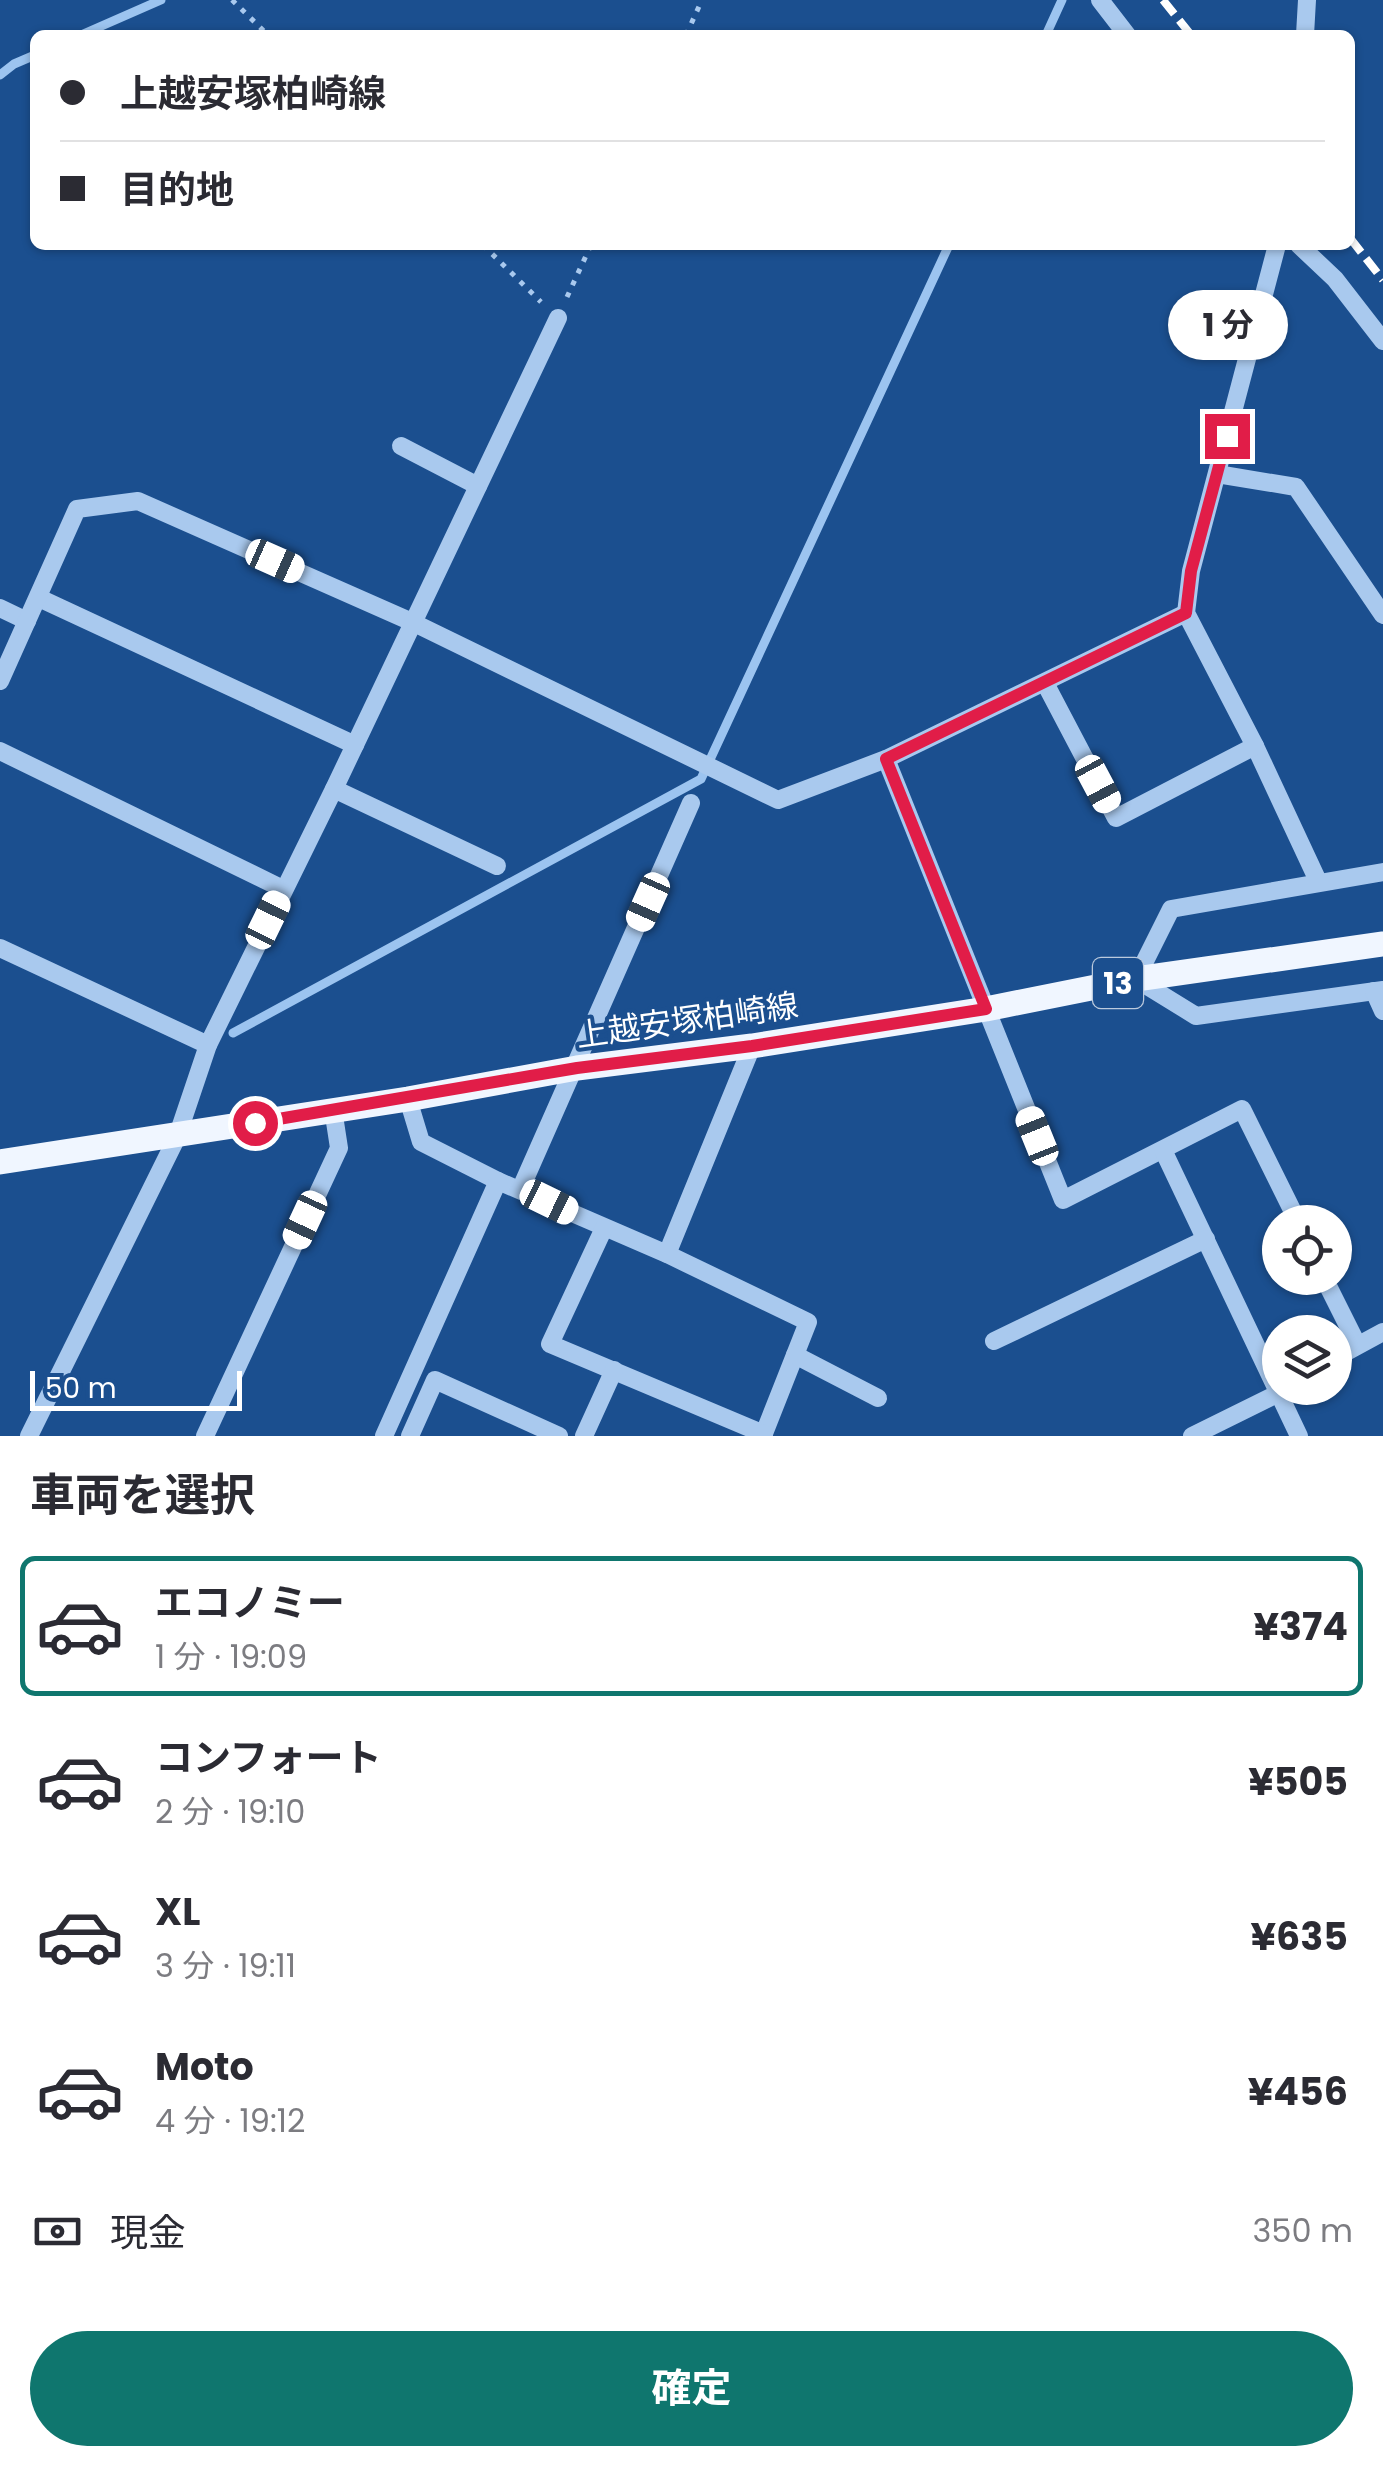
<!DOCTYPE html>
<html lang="ja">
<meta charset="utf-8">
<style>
body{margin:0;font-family:Poppins,"Noto Sans JP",sans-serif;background:#f7f7f7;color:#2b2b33;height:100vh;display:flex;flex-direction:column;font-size:38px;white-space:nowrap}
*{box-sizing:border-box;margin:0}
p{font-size:32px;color:#7c7c81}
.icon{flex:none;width:55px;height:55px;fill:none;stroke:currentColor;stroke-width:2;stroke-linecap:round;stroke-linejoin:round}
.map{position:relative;height:1436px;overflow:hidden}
.drawer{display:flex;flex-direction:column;background:#fff;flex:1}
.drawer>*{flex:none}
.guide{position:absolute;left:30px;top:30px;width:1325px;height:220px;border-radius:15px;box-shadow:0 2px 8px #0004;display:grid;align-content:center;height:220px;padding:0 30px;background:#fff}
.controls{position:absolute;left:1262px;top:1205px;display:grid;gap:20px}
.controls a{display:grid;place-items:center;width:90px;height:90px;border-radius:50%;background:#fff;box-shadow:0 2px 8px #0004;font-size:50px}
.scale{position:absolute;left:30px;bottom:25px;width:212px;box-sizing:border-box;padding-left:10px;border:5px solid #fff;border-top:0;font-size:28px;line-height:35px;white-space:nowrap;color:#fff;-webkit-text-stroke:8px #1b4f8f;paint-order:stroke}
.end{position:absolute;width:45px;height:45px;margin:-22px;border:12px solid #e11d48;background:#fff;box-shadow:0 0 0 5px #fff}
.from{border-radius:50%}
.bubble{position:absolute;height:70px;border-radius:35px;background:#fff;box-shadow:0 2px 8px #0004;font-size:32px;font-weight:700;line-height:70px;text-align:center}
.car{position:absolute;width:30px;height:60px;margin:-30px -15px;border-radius:12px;box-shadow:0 0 8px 2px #0007;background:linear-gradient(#fff 24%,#345 0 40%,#fff 0 76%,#345 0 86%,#fff 0)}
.guide b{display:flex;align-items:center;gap:35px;height:95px;font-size:38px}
.guide b+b{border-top:2px solid #e1e1e2}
.guide i{width:25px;height:25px;background:#2b2b33}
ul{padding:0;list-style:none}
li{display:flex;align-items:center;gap:30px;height:140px;margin:0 20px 15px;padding:0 10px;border:5px solid transparent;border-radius:15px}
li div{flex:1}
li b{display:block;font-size:38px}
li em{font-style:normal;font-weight:700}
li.active{border-color:#0f766e}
li>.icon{width:90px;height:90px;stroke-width:1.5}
h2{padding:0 30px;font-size:45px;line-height:120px}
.pay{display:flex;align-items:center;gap:25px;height:110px;padding:0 30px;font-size:38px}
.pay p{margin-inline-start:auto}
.button{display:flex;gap:20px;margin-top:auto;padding:20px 30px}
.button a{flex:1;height:115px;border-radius:60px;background:#0f766e;color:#fff;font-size:40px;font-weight:700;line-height:115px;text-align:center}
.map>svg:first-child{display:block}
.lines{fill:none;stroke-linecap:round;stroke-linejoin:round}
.stream{stroke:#9cc4f0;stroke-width:9}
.path{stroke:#a9c9ee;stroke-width:5;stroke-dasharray:5 8;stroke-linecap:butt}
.minor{stroke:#a9c9ee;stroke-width:18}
.major{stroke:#f0f6ff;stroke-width:25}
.rail{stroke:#fff;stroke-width:8;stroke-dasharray:18 8;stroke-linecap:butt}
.route{stroke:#e11d48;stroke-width:12}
.labels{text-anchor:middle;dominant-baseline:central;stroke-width:8;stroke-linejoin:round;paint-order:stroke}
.shield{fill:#1b4f8f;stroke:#bbcadd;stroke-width:2.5}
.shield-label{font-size:30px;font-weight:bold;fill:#fff}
.street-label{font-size:32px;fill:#fff;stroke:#1b4f8f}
</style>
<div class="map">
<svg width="1383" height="1436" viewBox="0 0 1383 1436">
<rect width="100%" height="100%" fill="#1b4f8f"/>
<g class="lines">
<g class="stream">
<path d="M81,35l80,-35"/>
<path d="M1046,35l16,-35"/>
<path d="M0,75l14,-11 21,-9"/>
<path d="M233,1033l468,-254 248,-534"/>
</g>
<g class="path">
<path d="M232,0l36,35"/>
<path d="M686,35l16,-35"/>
<path d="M483,245l58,57"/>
<path d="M567,297l24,-52"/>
</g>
<g class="minor">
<path d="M1100,0l27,35"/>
<path d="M1305,35l2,-35"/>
<path d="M1277,245l-86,326 -5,42 69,133 63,135"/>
<path d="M1299,245l36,34 48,62"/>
<path d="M401,446l77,40"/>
<path d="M1217,474l79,13 87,128"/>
<path d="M39,598l316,147"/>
<path d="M0,608l27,13"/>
<path d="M0,681l77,-172 61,-8 274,121 366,178 108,-41 300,-146"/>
<path d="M1045,683l71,135 139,-72"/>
<path d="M0,751l283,138"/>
<path d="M886,759l177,441 179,-91 56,113"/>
<path d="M334,789l163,77"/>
<path d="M1383,872l-212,37 -35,70 60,37 187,-26"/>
<path d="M0,948l208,97"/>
<path d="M1374,991l9,20"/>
<path d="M408,1099l13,43 77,39 169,73 141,68 -45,114"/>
<path d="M1163,1150l136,286"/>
<path d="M521,1188l170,-385"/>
<path d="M604,1228l-54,116 214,90"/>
<path d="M667,1254l85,-208"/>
<path d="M1324,1278l33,66"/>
<path d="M994,1341l212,-102"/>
<path d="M795,1355l83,43"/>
<path d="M1335,1358l48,-26"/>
<path d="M29,1436l148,-299 31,-92 126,-256 224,-471"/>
<path d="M205,1436l134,-288 -6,-39"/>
<path d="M384,1436l114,-255"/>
<path d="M410,1436l25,-56 124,56"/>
<path d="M584,1436l30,-66"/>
<path d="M1192,1436l93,-46"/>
</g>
<path class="major" d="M0,1162l408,-63 169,-31 175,-22 234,-37 150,-30 247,-35"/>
<g class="rail">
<path d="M1163,0l28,35"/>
<path d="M1350,238l33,42"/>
</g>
</g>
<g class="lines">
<path class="route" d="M255,1123l322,-55 175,-22 234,-37 -100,-250 300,-146 5,-42 36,-135"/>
</g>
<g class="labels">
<rect class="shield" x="1093" y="958" width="50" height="50" rx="8"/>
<g class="shield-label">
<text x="1118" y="983">13</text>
</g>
<g class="street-label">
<text transform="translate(687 1020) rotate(-8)">上越安塚柏崎線</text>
</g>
</g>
</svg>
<div class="controls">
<a><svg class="icon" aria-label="locate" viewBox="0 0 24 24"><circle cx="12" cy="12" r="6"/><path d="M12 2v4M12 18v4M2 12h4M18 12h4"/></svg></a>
<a><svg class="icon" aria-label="layers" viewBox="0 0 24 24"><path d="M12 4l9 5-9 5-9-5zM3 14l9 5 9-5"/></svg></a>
</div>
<div class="scale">50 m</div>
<i class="end from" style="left:255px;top:1123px"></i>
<i class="end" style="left:1227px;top:436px"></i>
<div class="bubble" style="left:1168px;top:290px;width:120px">1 分</div>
<i class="car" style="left:275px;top:561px;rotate:114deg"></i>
<i class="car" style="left:1098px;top:784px;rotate:152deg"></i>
<i class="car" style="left:648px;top:902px;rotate:204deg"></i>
<i class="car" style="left:268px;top:920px;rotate:26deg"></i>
<i class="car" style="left:1037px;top:1136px;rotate:338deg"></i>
<i class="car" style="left:549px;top:1202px;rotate:116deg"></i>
<i class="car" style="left:305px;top:1220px;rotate:205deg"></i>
<div class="guide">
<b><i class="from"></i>上越安塚柏崎線</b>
<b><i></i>目的地</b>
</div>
</div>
<section class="drawer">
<h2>車両を選択</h2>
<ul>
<li class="active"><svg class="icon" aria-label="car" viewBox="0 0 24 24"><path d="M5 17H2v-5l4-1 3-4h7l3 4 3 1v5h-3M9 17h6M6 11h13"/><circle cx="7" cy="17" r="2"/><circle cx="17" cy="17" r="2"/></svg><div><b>エコノミー</b><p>1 分 · 19:09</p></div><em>¥374</em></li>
<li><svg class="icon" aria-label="car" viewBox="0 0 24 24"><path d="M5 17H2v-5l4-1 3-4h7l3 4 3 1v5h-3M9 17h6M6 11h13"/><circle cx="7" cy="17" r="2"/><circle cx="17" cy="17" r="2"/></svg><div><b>コンフォート</b><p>2 分 · 19:10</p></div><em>¥505</em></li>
<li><svg class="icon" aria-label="car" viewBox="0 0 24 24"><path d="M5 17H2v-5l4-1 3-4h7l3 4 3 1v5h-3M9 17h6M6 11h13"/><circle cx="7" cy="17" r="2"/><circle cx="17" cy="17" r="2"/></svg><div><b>XL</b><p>3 分 · 19:11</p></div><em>¥635</em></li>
<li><svg class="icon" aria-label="car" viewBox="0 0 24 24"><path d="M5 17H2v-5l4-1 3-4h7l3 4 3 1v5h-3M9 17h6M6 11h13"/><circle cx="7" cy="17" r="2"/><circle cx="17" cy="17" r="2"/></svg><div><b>Moto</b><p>4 分 · 19:12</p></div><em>¥456</em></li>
</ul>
<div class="pay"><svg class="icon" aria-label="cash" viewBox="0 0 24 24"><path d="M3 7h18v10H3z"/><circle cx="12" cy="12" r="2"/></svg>現金<p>350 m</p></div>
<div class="button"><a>確定</a></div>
</section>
